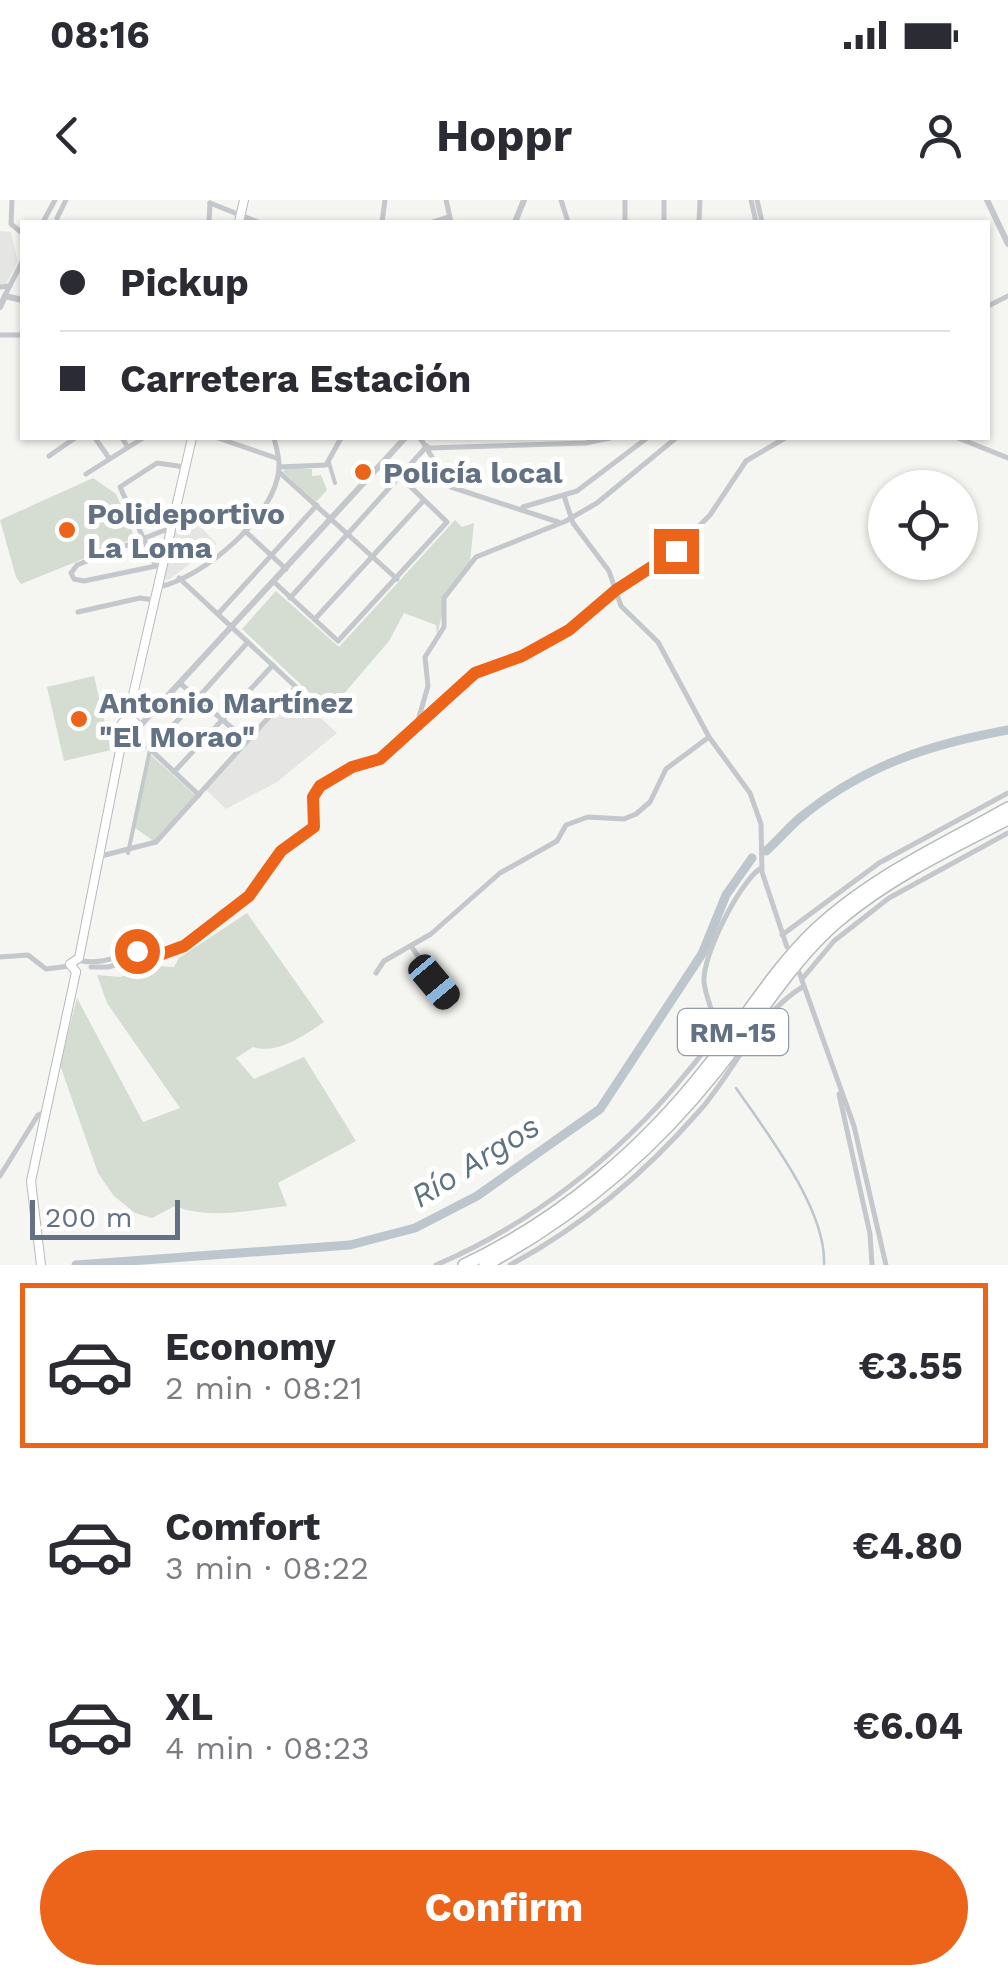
<!DOCTYPE html>
<meta charset="utf-8">
<style>
body{margin:0;font-family:"Work Sans",sans-serif;background:#f2f2f3;color:#2b2b33;height:100vh;display:flex;flex-direction:column;font-size:38px;white-space:nowrap}
*{box-sizing:border-box;margin:0}
p{font-size:32px;color:#7c7c81}
.icon{flex:none;width:55px;height:55px;fill:none;stroke:currentColor;stroke-width:2;stroke-linecap:round;stroke-linejoin:round}
.map{position:relative;height:1065px;overflow:hidden}
.sheet{display:flex;flex-direction:column;background:#fff;flex:1}
.sheet>*{flex:none}
.top-card{position:absolute;left:20px;top:20px;width:970px;height:220px;border-radius:0px;box-shadow:0 2px 8px #0004;display:grid;align-content:center;height:220px;padding:0 40px;background:#fff}
.controls{position:absolute;left:868px;top:270px;display:grid;gap:20px}
.controls a{display:grid;place-items:center;width:110px;height:110px;border-radius:50%;background:#fff;box-shadow:0 2px 8px #0004;font-size:50px}
.scale{position:absolute;left:30px;bottom:25px;width:150px;box-sizing:border-box;padding-left:10px;border:5px solid #627184;border-top:0;font-size:28px;line-height:35px;white-space:nowrap;color:#627184;-webkit-text-stroke:8px #fff;paint-order:stroke}
.end{position:absolute;width:45px;height:45px;margin:-22px;border:12px solid #ec631a;background:#fff;box-shadow:0 0 0 5px #fff}
.from{border-radius:50%}
.car{position:absolute;width:30px;height:60px;margin:-30px -15px;border-radius:12px;box-shadow:0 0 8px 2px #0007;background:linear-gradient(#222 24%,#8ab4d8 0 40%,#222 0 76%,#8ab4d8 0 86%,#222 0)}
.top-card b{display:flex;align-items:center;gap:35px;height:95px;font-size:38px}
.top-card b+b{border-top:2px solid #e1e1e2}
.top-card i{width:25px;height:25px;background:#2b2b33}
ul{padding:18px 0 0;list-style:none}
li{display:flex;align-items:center;gap:30px;height:165px;margin:0 20px 15px;padding:0 20px;border:5px solid transparent;border-radius:0px}
li div{flex:1}
li b{display:block;font-size:38px}
li em{font-style:normal;font-weight:700}
li.on{border-color:#ec631a}
li>.icon{width:90px;height:90px;stroke-width:1.5}
.cta{display:flex;gap:20px;margin-top:auto;padding:20px 40px}
.cta a{flex:1;height:115px;border-radius:60px;background:#ec631a;color:#fff;font-size:40px;font-weight:700;line-height:115px;text-align:center}
.status{display:flex;justify-content:space-between;align-items:center;height:70px;padding:0 50px;background:#fff;direction:ltr}
.status svg{height:28px;fill:currentColor}
header{display:flex;justify-content:space-between;align-items:center;height:130px;padding:0 40px;background:#fff;font-size:45px;font-weight:700}
.map>svg:first-child{display:block}
.built{fill:#e5e6e4}
.green{fill:#d5dcd2}
.lines{fill:none;stroke-linecap:round;stroke-linejoin:round}
.stream{stroke:#bdc6cd;stroke-width:2.5}
.river{stroke:#bdc6cd;stroke-width:9}
.secondary-casing{stroke:#b6bac0;stroke-width:10}
.motorway-casing{stroke:#b6b9bd;stroke-width:14}
.pedestrian{stroke:#c4c7cb;stroke-width:4}
.minor{stroke:#c4c7cb;stroke-width:5}
.tertiary{stroke:#c4c7cb;stroke-width:6}
.secondary{stroke:#fff;stroke-width:8}
.motorway{stroke:#fff;stroke-width:11}
.route{stroke:#ec631a;stroke-width:12}
.poi-dot{fill:#ec631a;stroke:#fff;stroke-width:4}
.labels{text-anchor:middle;dominant-baseline:central;stroke-width:10;stroke-linejoin:round;paint-order:stroke}
.shield{fill:#fff;stroke:#919ca9;stroke-width:2.5}
.shield-label{font-size:28px;font-weight:bold;fill:#627184}
.poi-label{font-size:30px;font-weight:bold;fill:#627184;stroke:#fff;text-anchor:start}
.water-label{font-size:32px;font-style:italic;fill:#5e7381;stroke:#fff}
</style>
<div class="status"><b>08:16</b><svg viewBox="0 0 49 12"><path d="M0 12V9h3v3zM5 12V6h3v6zM10 12V3h3v9zM15 12V0h3v12zM26 1h20v11H26zM47 4h2v5h-2z"/></svg></div>
<header><svg class="icon" aria-label="back" viewBox="0 0 24 24"><path d="M15 5l-7 7 7 7"/></svg>Hoppr<svg class="icon" aria-label="person" viewBox="0 0 24 24"><circle cx="12" cy="8" r="4"/><path d="M4 21q1-7 8-7t8 7"/></svg></header>
<div class="map">
<svg width="1008" height="1065" viewBox="0 0 1008 1065">
<rect width="100%" height="100%" fill="#f5f5f1"/>
<g class="built">
<path d="M0,31l11,1 7,30 -12,22 -6,1z"/>
<path d="M180,305l37,39 -49,36 -4,-1z"/>
<path d="M292,492l45,41 -60,49 -51,27 -21,-20z"/>
</g>
<g class="green">
<path d="M286,267l26,2v7l9,-1 6,15 -11,12 -33,-30z"/>
<path d="M93,278l23,16 19,44 -114,46 -5,-7 -16,-57z"/>
<path d="M455,320l7,7 12,-4 -4,39 -23,29 -10,45 -1,-11 -32,-12 -15,28 -60,70 -87,-82 34,-38 63,56z"/>
<path d="M94,476l17,74 -47,11 -17,-74z"/>
<path d="M151,555l46,42 -42,45 -20,-14z"/>
<path d="M247,713l77,109c-19,13 -47,33 -71,25l-17,11 18,21 50,-22 52,84 -78,42 9,23c-37,4 -77,14 -112,0l-23,12 -17,-5 -21,-17 -16,-23 -38,-108 17,-67 66,124 37,-14 -73,-105 -10,-28 23,2 38,-11 16,1 5,-9z"/>
</g>
<g class="lines">
<path class="stream" d="M736,888c31,45 91,122 88,177"/>
<g class="river">
<path d="M766,651c14,-12 25,-27 40,-38 62,-49 126,-69 202,-83"/>
<path d="M76,1065l274,-20 65,-17 62,-32 123,-87 102,-155 24,-59 26,-37"/>
</g>
<defs>
<g id="secondary">
<path d="M239,22l5,-22"/>
<circle cx="129" cy="529" r="9"/>
<path d="M127,521l65,-283"/>
<path d="M76,772l-6,-8 9,-6 44,-223"/>
<path d="M41,1065l-10,-84 45,-209"/>
</g>
<g id="motorway">
<path d="M464,1065c96,-45 179,-116 244,-199 36,-46 66,-97 108,-137 57,-53 125,-83 192,-121"/>
<path d="M485,1065c91,-49 168,-114 232,-195 40,-50 72,-107 121,-149 51,-43 111,-72 170,-102"/>
</g>
</defs>
<use href="#secondary" class="secondary-casing"/>
<use href="#motorway" class="motorway-casing"/>
<g class="pedestrian">
<path d="M329,263l6,20"/>
<path d="M128,653l22,-103"/>
</g>
<g class="minor">
<path d="M12,0l-1,24 11,9"/>
<path d="M446,0l5,22"/>
<path d="M561,0l7,22"/>
<path d="M625,0v22"/>
<path d="M751,0l5,22"/>
<path d="M757,0l5,22"/>
<path d="M210,3l48,19"/>
<path d="M57,18l9,-18"/>
<path d="M43,22l12,-22"/>
<path d="M209,22l1,-19"/>
<path d="M382,22l3,-22"/>
<path d="M433,22l16,-5"/>
<path d="M664,22v-22"/>
<path d="M699,22l1,-22"/>
<path d="M0,87l10,-1"/>
<path d="M5,95l17,-33"/>
<path d="M988,106l20,-10"/>
<path d="M0,135h22"/>
<path d="M95,238l14,20"/>
<path d="M122,238l5,8"/>
<path d="M218,238l58,20"/>
<path d="M420,238l31,49 107,35"/>
<path d="M958,238l50,20"/>
<path d="M429,248l157,-5 24,-5"/>
<path d="M49,256l26,-18"/>
<path d="M279,267l47,-2 15,-27"/>
<path d="M279,272l118,107"/>
<path d="M86,274l57,-36"/>
<path d="M564,296l9,27 36,48 12,35 37,36 51,95 41,56 11,31 1,48 25,75"/>
<path d="M523,307l54,-16 70,-53"/>
<path d="M245,331l41,38"/>
<path d="M156,366l-72,15 -10,-2 -3,-6 6,-8 93,-37"/>
<path d="M156,366l-36,-79 37,-24 28,4"/>
<path d="M274,382l64,59 109,-119 -63,-61"/>
<path d="M159,387c45,-10 116,-70 120,-118 1,-10 -3,-22 -5,-31"/>
<path d="M290,398l137,-152"/>
<path d="M78,412l62,-14 14,2"/>
<path d="M218,414l99,-109"/>
<path d="M315,419l109,-119"/>
<path d="M181,484l66,57"/>
<path d="M417,524l11,-38 -3,-29 19,-30v-29l32,-41 90,-36 31,-18 79,-65"/>
<path d="M135,535l64,60"/>
<path d="M151,550l97,-108"/>
<path d="M174,572l99,-107"/>
<path d="M101,656l55,-14 140,-155 -117,-109"/>
<path d="M782,735l97,-72 129,-70"/>
<path d="M411,746l38,55"/>
<path d="M0,757l28,-2 18,14 24,-3"/>
<path d="M82,761c26,5 48,-13 74,-9"/>
<path d="M91,767h17l77,-21 64,-50 32,-45 33,-24 -1,-30 7,-11 25,-15 35,-12 95,-86 47,-16 47,-27 47,-40 48,-29 46,-46 36,-54 39,-23"/>
<path d="M799,772l55,154 32,139"/>
<path d="M376,773l8,-12 47,-27 69,-61 57,-32 9,-16 22,-8 36,2 12,-5 14,-12 16,-33 43,-32"/>
<path d="M802,779l32,-38 55,-43 119,-65"/>
<path d="M839,894l31,140 2,31"/>
<path d="M0,976l38,-61 7,-3"/>
<path d="M436,1065c94,-40 182,-109 247,-188 9,-11 21,-23 27,-37 10,-23 -4,-37 -6,-58 -2,-26 36,-101 57,-114"/>
<path d="M510,1065c73,-39 137,-94 191,-156 33,-38 58,-97 103,-123"/>
</g>
<g class="tertiary">
<path d="M987,0l21,44"/>
<path d="M515,22l9,-22"/>
<path d="M0,107l5,-11 17,4"/>
<path d="M138,528l267,-290"/>
</g>
<use href="#secondary" class="secondary"/>
<use href="#motorway" class="motorway"/>
</g>
<g class="lines">
<path class="route" d="M137,751l-15,5 37,-1 25,-9 65,-50 32,-45 33,-24 -1,-30 7,-11 32,-19 28,-8 95,-86 47,-17 47,-26 47,-40 60,-39"/>
</g>
<g class="poi-dot">
<circle cx="363" cy="272" r="10"/>
<circle cx="67" cy="330" r="10"/>
<circle cx="79" cy="519" r="10"/>
</g>
<g class="labels">
<rect class="shield" x="678" y="809" width="110" height="46" rx="8"/>
<g class="shield-label">
<text x="733" y="832">RM-15</text>
</g>
<g class="poi-label">
<text x="383" y="272">Policía local</text>
<text x="87" y="313">Polideportivo<tspan x="87" dy="34">La Loma</tspan></text>
<text x="99" y="502">Antonio Martínez<tspan x="99" dy="34">"El Morao"</tspan></text>
</g>
<g class="water-label">
<text transform="translate(475 961) rotate(-32)">Río Argos</text>
</g>
</g>
</svg>
<div class="controls">
<a><svg class="icon" aria-label="locate" viewBox="0 0 24 24"><circle cx="12" cy="12" r="6"/><path d="M12 2v4M12 18v4M2 12h4M18 12h4"/></svg></a>
</div>
<div class="scale">200 m</div>
<i class="end from" style="left:137px;top:751px"></i>
<i class="end" style="left:676px;top:351px"></i>
<i class="car" style="left:434px;top:782px;rotate:140deg"></i>
<div class="top-card">
<b><i class="from"></i>Pickup</b>
<b><i></i>Carretera Estación</b>
</div>
</div>
<section class="sheet">
<ul>
<li class="on"><svg class="icon" aria-label="car" viewBox="0 0 24 24"><path d="M5 17H2v-5l4-1 3-4h7l3 4 3 1v5h-3M9 17h6M6 11h13"/><circle cx="7" cy="17" r="2"/><circle cx="17" cy="17" r="2"/></svg><div><b>Economy</b><p>2 min · 08:21</p></div><em>€3.55</em></li>
<li><svg class="icon" aria-label="car" viewBox="0 0 24 24"><path d="M5 17H2v-5l4-1 3-4h7l3 4 3 1v5h-3M9 17h6M6 11h13"/><circle cx="7" cy="17" r="2"/><circle cx="17" cy="17" r="2"/></svg><div><b>Comfort</b><p>3 min · 08:22</p></div><em>€4.80</em></li>
<li><svg class="icon" aria-label="car" viewBox="0 0 24 24"><path d="M5 17H2v-5l4-1 3-4h7l3 4 3 1v5h-3M9 17h6M6 11h13"/><circle cx="7" cy="17" r="2"/><circle cx="17" cy="17" r="2"/></svg><div><b>XL</b><p>4 min · 08:23</p></div><em>€6.04</em></li>
</ul>
<div class="cta"><a>Confirm</a></div>
</section>
